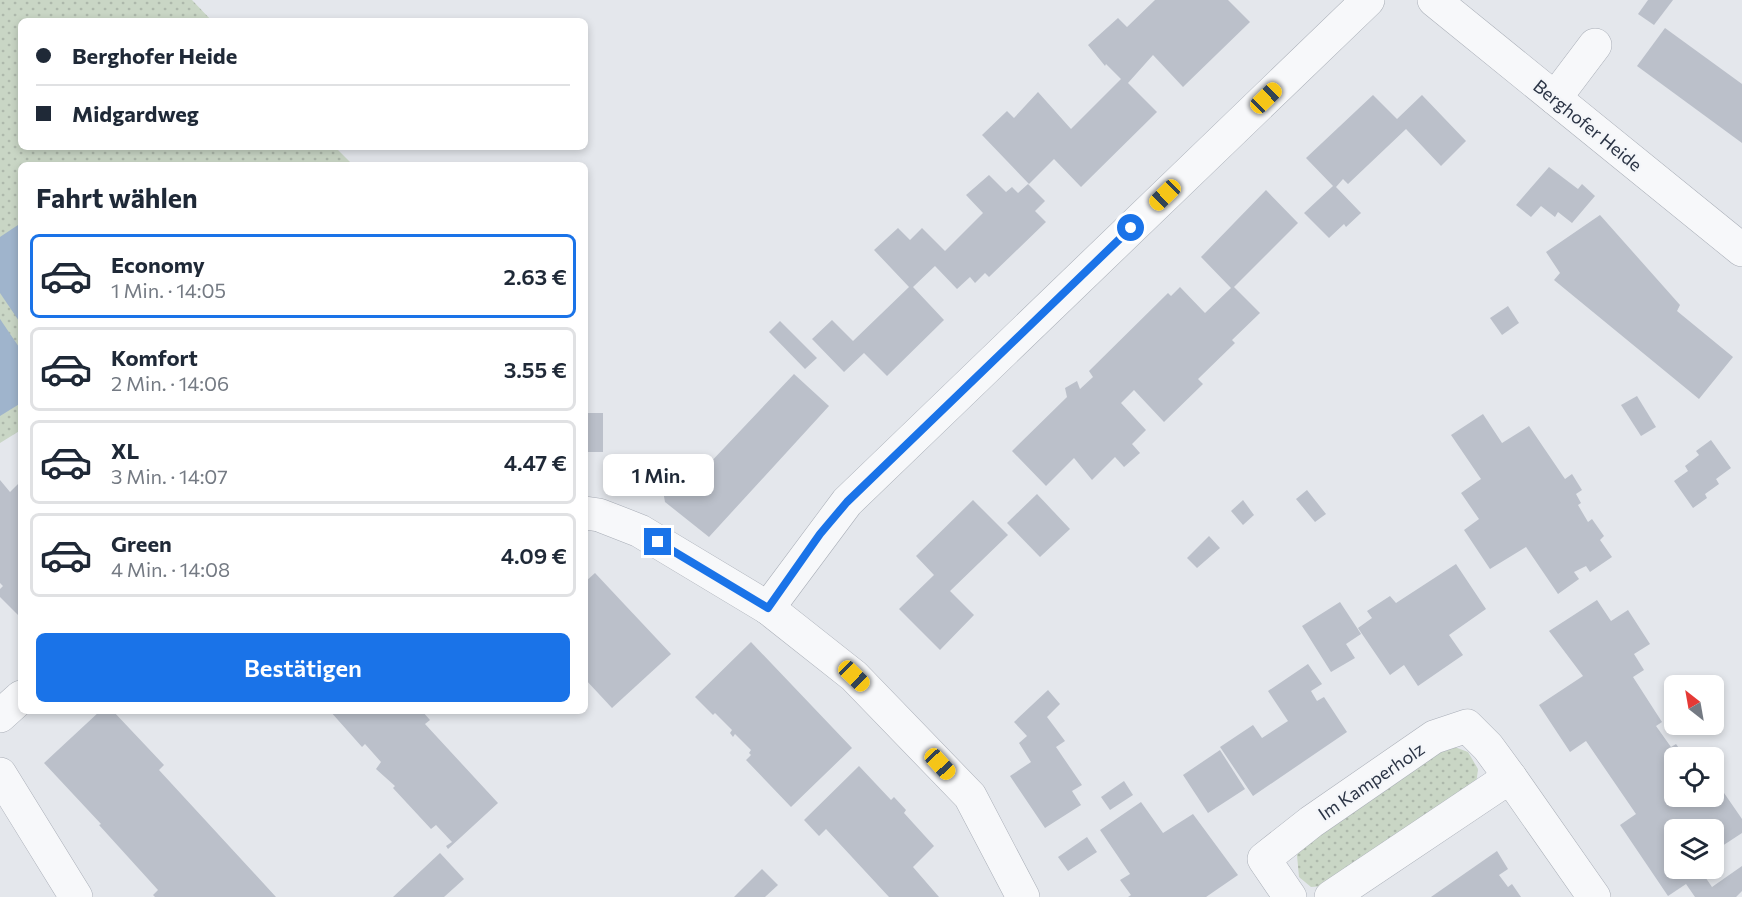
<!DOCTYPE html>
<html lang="de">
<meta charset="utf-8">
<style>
body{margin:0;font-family:Commissioner,sans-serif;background:#f2f2f3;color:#1f2937;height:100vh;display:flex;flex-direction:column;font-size:22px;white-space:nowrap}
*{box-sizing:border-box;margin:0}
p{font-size:20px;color:#747a83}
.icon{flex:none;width:33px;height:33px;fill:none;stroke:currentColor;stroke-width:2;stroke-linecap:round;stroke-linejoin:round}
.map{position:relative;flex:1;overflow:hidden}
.drawer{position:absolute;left:18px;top:162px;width:570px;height:552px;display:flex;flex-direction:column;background:#fff;border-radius:9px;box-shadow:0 3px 9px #0003}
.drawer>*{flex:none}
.banner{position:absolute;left:18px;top:18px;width:570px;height:132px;border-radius:9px;box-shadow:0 3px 9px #0003;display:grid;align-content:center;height:132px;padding:0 18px;background:#fff}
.needle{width:39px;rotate:329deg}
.tools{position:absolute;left:1664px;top:675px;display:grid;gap:12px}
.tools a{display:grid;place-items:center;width:60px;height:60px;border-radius:9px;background:#fff;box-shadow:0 3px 9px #0003;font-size:30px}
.end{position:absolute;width:27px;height:27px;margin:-14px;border:8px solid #1a73e8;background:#fff;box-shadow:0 0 0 3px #fff}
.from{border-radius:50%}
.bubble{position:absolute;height:42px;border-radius:9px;background:#fff;box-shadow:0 3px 9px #0003;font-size:20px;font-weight:600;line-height:42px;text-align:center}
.car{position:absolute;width:18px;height:36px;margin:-18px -9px;border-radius:8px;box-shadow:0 0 4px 2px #0007;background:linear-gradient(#f5c518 24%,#345 0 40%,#f5c518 0 76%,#345 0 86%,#f5c518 0)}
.banner b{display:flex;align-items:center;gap:21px;height:57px;font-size:22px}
.banner b+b{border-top:2px solid #e0e1e3}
.banner i{width:15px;height:15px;background:#1f2937}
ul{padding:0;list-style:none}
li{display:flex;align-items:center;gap:18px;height:84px;margin:0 12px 9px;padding:0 6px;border:3px solid #e0e1e3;border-radius:9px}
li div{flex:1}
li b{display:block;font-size:22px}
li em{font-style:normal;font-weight:600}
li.active{border-color:#1a73e8}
li>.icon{width:54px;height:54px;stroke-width:1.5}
h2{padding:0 18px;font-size:27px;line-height:72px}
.primary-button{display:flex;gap:12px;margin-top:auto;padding:12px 18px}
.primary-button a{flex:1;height:69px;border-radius:9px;background:#1a73e8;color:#fff;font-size:24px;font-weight:600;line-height:69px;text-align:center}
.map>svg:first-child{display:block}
.grass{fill:url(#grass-dots)}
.water{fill:#9fb4cc}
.building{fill:#bbc0ca}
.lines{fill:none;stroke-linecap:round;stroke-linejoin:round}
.minor-casing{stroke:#a9aeb7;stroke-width:34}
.minor{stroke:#f7f8fa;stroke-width:33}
.route{stroke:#1a73e8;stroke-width:8}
.labels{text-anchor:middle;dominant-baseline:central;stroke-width:4.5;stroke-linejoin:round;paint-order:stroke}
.street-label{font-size:18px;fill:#2b3445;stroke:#f4f6f9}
</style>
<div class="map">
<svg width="1742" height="897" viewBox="0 0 1742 897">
<defs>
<pattern id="grass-dots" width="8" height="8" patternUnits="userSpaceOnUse" patternTransform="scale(1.5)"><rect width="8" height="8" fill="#c9d6c5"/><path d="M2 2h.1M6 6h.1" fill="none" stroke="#adb8ab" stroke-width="1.8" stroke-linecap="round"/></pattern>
</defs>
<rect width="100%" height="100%" fill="#e4e7ec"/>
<g class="grass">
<path d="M0,0h192l20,21h-191v126h314l18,18h-332v265l-21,13z"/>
<path d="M1452,746l16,6 10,17 -2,16 -151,101 -14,1 -12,-10 -2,-22 13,-20 122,-83z"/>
</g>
<g class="water">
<path d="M21,223v101l-21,-31v-56z"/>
<path d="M0,319l21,31v53l-21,13z"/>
</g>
<g class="building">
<path d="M1155,0h73l22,22 -67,65 -30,-32 -25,28 29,29 -76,75 -27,-28 -25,25 -47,-49 25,-24 7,7 24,-26 33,37 50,-50 -15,-15 -1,2 -17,-21 30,-27 9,9z"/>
<path d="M1648,0h25l-19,25 -16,-11z"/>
<path d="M1665,28l77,56v59l-105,-77z"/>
<path d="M1373,95l24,24 25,-24 44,46 -25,25 -35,-37 -58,55 -5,-5 -7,8 25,26 -15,14 -2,-3 -15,14 -25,-25 29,-27 -27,-28z"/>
<path d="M1549,167l29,22 4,-5 13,12 -23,27 -14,-11 -3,5 -14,-11 -10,11 -15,-12z"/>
<path d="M989,175l17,17 6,-5 6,6 10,-9 17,17 -10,10 11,11 -57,55 -4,-4 -10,10 -5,-6 -13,12 -22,-23 -22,21 31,33 -57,56 -23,-23 -20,19 -32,-33 20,-19 21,21 56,-54 -35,-37 24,-22 12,12 12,-12 23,23 38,-38 -17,-18z"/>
<path d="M1266,190l32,33 -64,64 26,26 -28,27 3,3 -37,36 5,5 -39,38 -30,-32 -13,13 25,27 -14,14 8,9 -16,14 -9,-10 -23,23 -18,-22 -28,28 -34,-35 55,-54 -2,-9 12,-7 3,8 13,-12 -4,-6 79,-78 3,3 9,-9 25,26 26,-25 -30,-31z"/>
<path d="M1600,215l80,90 -3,6 56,46 -34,42 -145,-119 6,-7 -14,-21z"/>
<path d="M1508,306l11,17 -17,12 -12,-17z"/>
<path d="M780,321l37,37 -12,11 -36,-37z"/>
<path d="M794,374l35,32 -120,131 -44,-35 -2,-11 12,-11 14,5z"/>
<path d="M1637,396l19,31 -15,9 -20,-31z"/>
<rect x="585" y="413" width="18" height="39"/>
<path d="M1483,414l19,29 27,-17 36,53 7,-5 10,16 -6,4 5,9 -3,2 10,17 4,-3 12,17 -4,4 12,17 -22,15 -4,-6 -12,6 5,7 -21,15 -32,-47 -36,22 -26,-39 15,-11 -18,-26 20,-14 -30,-44z"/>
<path d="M1711,440l20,28 -15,11 3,5 -14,10 2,4 -14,10 -19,-27 14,-10 -3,-5 14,-11 -3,-4z"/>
<path d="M0,480l10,12 11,-11v137l-21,-21v-8l3,-3 -3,-3z"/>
<path d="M1307,490l19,24 -11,8 -19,-23z"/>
<path d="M1037,494l33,35 -30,28 -33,-34z"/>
<path d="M973,500l35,35 -58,56 24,24 -34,35 -41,-41 35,-34 -18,-19z"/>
<path d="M1243,500l11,15 -11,10 -12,-14z"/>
<path d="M1209,536l11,12 -23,20 -10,-10z"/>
<path d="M1456,564l30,45 -37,26 14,20 -45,31 -14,-21 -14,10 -32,-47 14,-10 -5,-7 23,-15 6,7z"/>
<path d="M595,573l76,81 -59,54 -27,-29v-97z"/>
<path d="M1597,600l14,21 17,-11 22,34 -16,10 10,16 -11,7 29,45 -6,4 15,21 5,-3 10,14h-12v38h39v-19l29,42v14l-29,19v-22h-39v38h25l13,19 30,-21v25l-6,6h-41l-9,-13 -18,12 -48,-71 16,-11 -50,-73 -16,11 -31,-47 44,-29 -34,-45z"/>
<path d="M1340,602l21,32 -15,10 9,14 -24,14 -29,-46z"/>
<path d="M751,642l101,106 -61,59 -45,-47 5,-5 -2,-2 2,-3 -16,-16 -2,3 -3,-4 2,-3 -17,-17 -2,2 -18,-18z"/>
<path d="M1308,664l14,20 -11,7 6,10 7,-4 23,35 -94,64 -33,-49 33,-22 9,13 26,-17 -20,-30z"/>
<path d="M1048,690l12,14 -13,13 18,24 -9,6 26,38 -10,6 9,14 -36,23 -35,-52 21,-14 -12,-19 8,-7 -13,-14z"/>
<path d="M100,711h13l51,54 -5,5 117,127h-121l-2,-2 5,-5 -59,-65 2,-1 -57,-61z"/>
<path d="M330,711h92l8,9 -5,4 73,79 -50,46 -2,-3 6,-4 -16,-17 -5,4 -38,-41 2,-2 -19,-17 5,-7 -16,-18 -3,3z"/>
<path d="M1220,750l25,39 -37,24 -25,-38z"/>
<path d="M859,766l32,34 3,-3 12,13 -2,3 30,33 -21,21 26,30h-50l-63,-68 -7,7 -15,-16z"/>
<path d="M1124,781l9,14 -23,15 -9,-13z"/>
<path d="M1141,802l22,31 30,-19 45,61 -32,22h-78l3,-2 -11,-15 10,-6 -30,-44z"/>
<path d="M1087,837l10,15 -29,19 -10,-14z"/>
<path d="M1497,851l11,18 -9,6 9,12 4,-3 9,13h-90z"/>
<path d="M440,853l24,26 -20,18h-51z"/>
<path d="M762,869l16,16 -13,12h-31z"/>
</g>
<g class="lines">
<defs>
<g id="minor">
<path d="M1434,0l308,250"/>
<path d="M1555,98l40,-53"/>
<path d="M585,513l14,2 41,16 128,77 86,68 116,120 53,101"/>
<path d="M768,608l79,-106 521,-502"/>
<path d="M0,716l21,-19"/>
<path d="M0,774l76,123"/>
<path d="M1290,897l-26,-38 47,-37 123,-85 33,-11 21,21 22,30"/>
<path d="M1331,897l179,-120 84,120"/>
</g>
</defs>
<use href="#minor" class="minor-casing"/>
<use href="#minor" class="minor"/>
</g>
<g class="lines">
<path class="route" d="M658,542l110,66 52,-74 27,-32 284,-274"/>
</g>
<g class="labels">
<g class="street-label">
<text transform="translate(1588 125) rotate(39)">Berghofer Heide</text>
<text transform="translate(1371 781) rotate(-34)">Im Kamperholz</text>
</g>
</g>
</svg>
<div class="tools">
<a><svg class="needle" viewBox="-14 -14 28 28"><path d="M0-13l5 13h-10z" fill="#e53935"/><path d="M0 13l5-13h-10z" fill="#747a83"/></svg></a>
<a><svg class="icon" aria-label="locate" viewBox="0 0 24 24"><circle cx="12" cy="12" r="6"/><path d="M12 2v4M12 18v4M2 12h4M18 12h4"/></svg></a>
<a><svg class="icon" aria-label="layers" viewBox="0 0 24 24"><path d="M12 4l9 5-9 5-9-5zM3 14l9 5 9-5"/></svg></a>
</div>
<i class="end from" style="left:1131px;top:228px"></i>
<i class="end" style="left:658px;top:542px"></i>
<div class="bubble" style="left:603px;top:454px;width:111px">1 Min.</div>
<i class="car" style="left:1266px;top:98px;rotate:46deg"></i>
<i class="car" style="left:1165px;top:195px;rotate:226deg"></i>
<i class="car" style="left:854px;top:676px;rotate:134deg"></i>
<i class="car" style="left:940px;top:764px;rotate:137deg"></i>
<div class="banner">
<b><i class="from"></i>Berghofer Heide</b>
<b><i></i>Midgardweg</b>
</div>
<section class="drawer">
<h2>Fahrt wählen</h2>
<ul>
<li class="active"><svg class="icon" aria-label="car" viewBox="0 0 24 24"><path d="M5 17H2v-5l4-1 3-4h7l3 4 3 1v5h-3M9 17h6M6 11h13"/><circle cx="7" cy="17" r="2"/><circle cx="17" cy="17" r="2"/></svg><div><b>Economy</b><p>1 Min. · 14:05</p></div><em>2.63 €</em></li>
<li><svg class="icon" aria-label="car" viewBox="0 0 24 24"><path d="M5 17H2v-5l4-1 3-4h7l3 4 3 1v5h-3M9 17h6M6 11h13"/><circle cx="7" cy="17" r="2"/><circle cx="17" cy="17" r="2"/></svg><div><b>Komfort</b><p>2 Min. · 14:06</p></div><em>3.55 €</em></li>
<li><svg class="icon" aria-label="car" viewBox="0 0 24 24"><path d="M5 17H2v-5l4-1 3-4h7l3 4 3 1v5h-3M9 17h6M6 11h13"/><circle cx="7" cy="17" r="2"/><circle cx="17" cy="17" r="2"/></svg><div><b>XL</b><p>3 Min. · 14:07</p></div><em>4.47 €</em></li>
<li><svg class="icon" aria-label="car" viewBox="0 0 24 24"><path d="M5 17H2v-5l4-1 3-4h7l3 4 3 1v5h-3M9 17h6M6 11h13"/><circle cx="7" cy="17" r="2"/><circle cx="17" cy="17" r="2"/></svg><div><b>Green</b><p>4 Min. · 14:08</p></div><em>4.09 €</em></li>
</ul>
<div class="primary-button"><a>Bestätigen</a></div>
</section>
</div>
